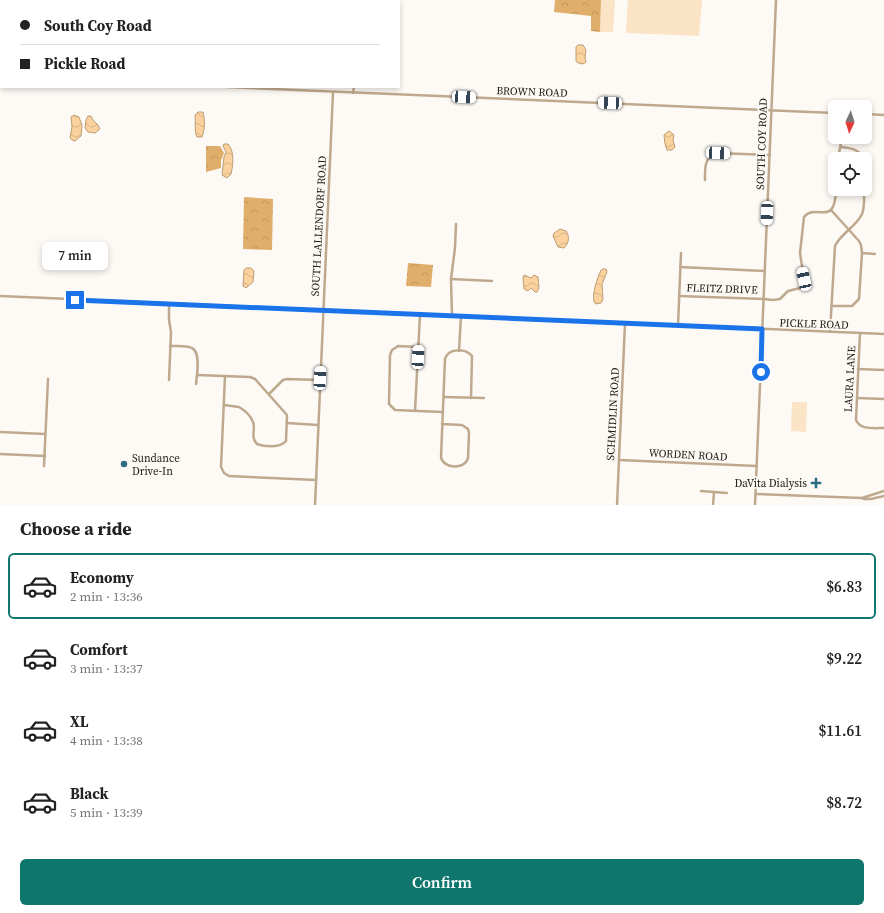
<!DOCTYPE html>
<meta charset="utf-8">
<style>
body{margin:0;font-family:"Source Serif 4",serif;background:#f2f2f2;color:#222;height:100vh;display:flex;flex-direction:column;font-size:15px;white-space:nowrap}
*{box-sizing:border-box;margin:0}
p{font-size:13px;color:#767676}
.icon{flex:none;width:22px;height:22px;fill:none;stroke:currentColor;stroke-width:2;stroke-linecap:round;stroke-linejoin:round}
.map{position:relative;height:505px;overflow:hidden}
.sheet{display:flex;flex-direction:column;background:#fff;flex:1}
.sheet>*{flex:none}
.hud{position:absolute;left:0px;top:0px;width:400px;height:88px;box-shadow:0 2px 6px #0003;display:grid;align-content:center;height:88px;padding:0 20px;background:#fff}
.needle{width:26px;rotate:184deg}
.tools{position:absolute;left:828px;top:100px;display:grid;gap:8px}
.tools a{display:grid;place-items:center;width:44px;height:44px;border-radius:6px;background:#fff;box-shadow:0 2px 6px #0003;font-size:20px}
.end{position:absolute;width:18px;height:18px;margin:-9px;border:5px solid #1a73e8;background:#fff;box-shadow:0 0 0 2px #fff}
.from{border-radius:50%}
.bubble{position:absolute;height:28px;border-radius:6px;background:#fff;box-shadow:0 2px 6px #0003;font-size:13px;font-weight:600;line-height:28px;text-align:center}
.car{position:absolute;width:12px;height:24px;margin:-12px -6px;border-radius:5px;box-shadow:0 0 3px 1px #0007;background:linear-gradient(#fff 24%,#345 0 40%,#fff 0 76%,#345 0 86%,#fff 0)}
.hud b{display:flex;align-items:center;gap:14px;height:38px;font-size:15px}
.hud b+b{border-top:1px solid #e0e0e0}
.hud i{width:10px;height:10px;background:#222}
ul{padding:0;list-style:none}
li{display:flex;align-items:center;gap:12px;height:66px;margin:0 8px 6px;padding:0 12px;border:2px solid transparent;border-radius:6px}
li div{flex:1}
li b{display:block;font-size:15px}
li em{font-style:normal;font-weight:600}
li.current{border-color:#0f766e}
li>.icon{width:36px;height:36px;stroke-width:1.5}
h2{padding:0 20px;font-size:18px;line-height:48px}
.action{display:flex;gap:8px;margin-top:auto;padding:8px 20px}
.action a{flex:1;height:46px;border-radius:6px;background:#0f766e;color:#fff;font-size:16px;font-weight:600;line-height:46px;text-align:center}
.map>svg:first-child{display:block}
.green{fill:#fbe3c5}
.forest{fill:url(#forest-crowns)}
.water{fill:url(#water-waves);stroke:#bb9d75}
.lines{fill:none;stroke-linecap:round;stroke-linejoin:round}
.minor{stroke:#bfa98e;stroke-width:2.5}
.route{stroke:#1a73e8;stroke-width:5}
.poi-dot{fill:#2c6b80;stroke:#fdfaf6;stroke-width:1.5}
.labels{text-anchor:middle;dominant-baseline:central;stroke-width:3.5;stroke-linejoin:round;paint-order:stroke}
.street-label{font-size:11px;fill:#252019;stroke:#fdfaf6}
.poi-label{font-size:11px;fill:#252019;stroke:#fdfaf6;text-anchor:start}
</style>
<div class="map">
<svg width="884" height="505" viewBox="0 0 884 505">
<defs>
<pattern id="forest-crowns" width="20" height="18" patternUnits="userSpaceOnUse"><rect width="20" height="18" fill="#e0ae6b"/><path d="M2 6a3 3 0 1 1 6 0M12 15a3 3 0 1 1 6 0" fill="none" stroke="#c0955c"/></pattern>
<pattern id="water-waves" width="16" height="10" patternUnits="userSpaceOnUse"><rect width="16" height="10" fill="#fbd29d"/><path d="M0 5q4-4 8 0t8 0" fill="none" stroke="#d7b487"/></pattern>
</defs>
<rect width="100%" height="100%" fill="#fdfaf6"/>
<g class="green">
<path d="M601,0h14l-2,32h-13z"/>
<path d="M628,0h74l-3,36 -73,-3z"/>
<path d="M792,402h15l-1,30 -15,-1z"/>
</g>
<g class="forest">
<path d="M555,0h46l-1,32 -9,-1v-15l-37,-4z"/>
<path d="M206,146h14l4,7 -3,8v7l-15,4z"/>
<path d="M244,197l29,2 -1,51 -29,-1z"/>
<path d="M408,263l25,2 -2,22 -25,-1z"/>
</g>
<g class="water">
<path d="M578,45h5l3,5 -1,8 1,4c-3,3 -8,2 -10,-1v-14z"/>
<path d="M198,112h5c2,8 2,17 -1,25h-5c-3,-5 -1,-15 -2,-22z"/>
<path d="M74,115l5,2 3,8 -1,11 -6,5 -3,-1 -2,-2 2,-11 -1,-10z"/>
<path d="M88,116h3l2,4 5,5 2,4 -5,4 -7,-1 -3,-4 1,-8z"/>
<path d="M669,131l5,4 -1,5 2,7 -3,3h-5l-2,-6 -1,-9z"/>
<path d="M224,144h4c7,8 5,21 3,30l-4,4 -5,-3 2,-18 2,-5 -3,-6z"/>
<path d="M560,229l6,2c4,6 3,12 -2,17l-6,-1 -5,-11 1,-3z"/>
<path d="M246,268h5l3,3 -1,11 -7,6 -3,-2 1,-16z"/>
<path d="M603,269h3l1,3 -5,12 1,15 -2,4 -5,1 -2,-2c-2,-9 3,-23 7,-32z"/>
<path d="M524,275l7,3 3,-3 4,2 1,11 -2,4h-2l-4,-4 -3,3 -4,-2 -1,-11z"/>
</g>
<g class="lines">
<g class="minor">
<path d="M357,1l1,-1"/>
<path d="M395,1v-1"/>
<path d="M0,77h1"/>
<path d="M227,87l608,26"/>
<path d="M353,93l1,-6"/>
<path d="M865,114l19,1"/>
<path d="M841,147c10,1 18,2 23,12"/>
<path d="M838,159l4,-22"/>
<path d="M865,161v14"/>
<path d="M705,180c0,-10 -1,-22 10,-27l55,2"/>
<path d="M831,210l28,31 2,4 1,8 -3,46 -7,7h-20"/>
<path d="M862,253l13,1"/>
<path d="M680,267l85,4"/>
<path d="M451,279l41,2"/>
<path d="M0,296l884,38"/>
<path d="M679,296l85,3"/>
<path d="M764,299l9,1 7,-1 8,-8 12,-3 4,-3v-6l-4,-26 4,-36c12,-15 31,12 32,-28"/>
<path d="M452,316l-1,-37 4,-31 1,-24"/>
<path d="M678,326l3,-73"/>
<path d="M830,332l5,-86c6,-13 21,-19 27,-32 3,-7 2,-17 2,-25"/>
<path d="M860,333l-4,87c4,10 18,8 28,8"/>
<path d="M170,346c7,0 16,-1 22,2 9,4 5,27 4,36"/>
<path d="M418,347l-20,-1 -6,4 -2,5 -1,49 6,6 48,2"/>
<path d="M459,351l2,-35"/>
<path d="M858,369l26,1"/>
<path d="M197,375l53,2 5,2 32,36 -1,26c-6,7 -21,6 -29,3 -7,-7 -1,-14 -4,-22 -2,-6 -9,-12 -14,-15l-15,-2"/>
<path d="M225,376l-4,91 3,6 5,3 87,4"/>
<path d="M169,380l2,-48 -2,-12v-16"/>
<path d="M269,394l14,-14 4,-1 33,1"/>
<path d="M444,397l40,1"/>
<path d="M857,398l27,1"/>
<path d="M415,411l5,-97"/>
<path d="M287,423l31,2"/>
<path d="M442,424l20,1 6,4 1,4 -1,25c-3,12 -25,11 -27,-1l4,-98c3,-11 20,-11 27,-3l-1,42"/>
<path d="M0,432l45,2"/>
<path d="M0,454l45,2"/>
<path d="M619,460l138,6"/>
<path d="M44,466l4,-87"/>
<path d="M701,491l26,2"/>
<path d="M756,494l106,4 2,1h7l13,-3"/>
<path d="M862,498l22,-7"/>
<path d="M315,505l18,-413"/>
<path d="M617,505l8,-182"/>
<path d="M713,505l1,-13"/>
<path d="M755,505l21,-505"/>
</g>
</g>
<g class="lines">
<path class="route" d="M75,300l687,29 -1,43"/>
</g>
<g class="poi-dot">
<circle cx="124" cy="464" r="4"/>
<path d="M814 477h4v4h4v4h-4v4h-4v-4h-4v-4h4z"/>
</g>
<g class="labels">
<g class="street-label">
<text transform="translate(532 92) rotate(2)">BROWN ROAD</text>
<text transform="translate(762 144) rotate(-88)">SOUTH COY ROAD</text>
<text transform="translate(319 226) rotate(-87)">SOUTH LALLENDORF ROAD</text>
<text transform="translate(722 289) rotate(2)">FLEITZ DRIVE</text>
<text transform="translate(814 324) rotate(2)">PICKLE ROAD</text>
<text transform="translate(850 379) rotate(-87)">LAURA LANE</text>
<text transform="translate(613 414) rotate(-87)">SCHMIDLIN ROAD</text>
<text transform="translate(688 455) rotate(3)">WORDEN ROAD</text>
</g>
<g class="poi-label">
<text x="132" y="458">Sundance<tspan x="132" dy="13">Drive-In</tspan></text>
<text x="807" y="483" text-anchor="end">DaVita Dialysis</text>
</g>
</g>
</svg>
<div class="tools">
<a><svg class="needle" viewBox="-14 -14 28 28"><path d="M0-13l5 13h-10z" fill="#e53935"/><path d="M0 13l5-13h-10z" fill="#767676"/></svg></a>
<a><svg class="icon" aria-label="locate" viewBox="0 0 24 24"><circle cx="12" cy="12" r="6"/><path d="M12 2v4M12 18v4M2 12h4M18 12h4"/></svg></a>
</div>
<i class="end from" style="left:761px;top:372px"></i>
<i class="end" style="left:75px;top:300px"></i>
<div class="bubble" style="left:42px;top:242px;width:66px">7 min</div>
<i class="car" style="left:464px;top:97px;rotate:93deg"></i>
<i class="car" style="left:610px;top:103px;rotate:272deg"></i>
<i class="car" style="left:718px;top:153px;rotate:92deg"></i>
<i class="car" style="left:767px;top:213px;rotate:182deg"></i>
<i class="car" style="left:804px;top:279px;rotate:348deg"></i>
<i class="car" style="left:418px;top:357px;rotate:3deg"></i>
<i class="car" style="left:320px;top:378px;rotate:3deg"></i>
<div class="hud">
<b><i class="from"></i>South Coy Road</b>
<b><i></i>Pickle Road</b>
</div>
</div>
<section class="sheet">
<h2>Choose a ride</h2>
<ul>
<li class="current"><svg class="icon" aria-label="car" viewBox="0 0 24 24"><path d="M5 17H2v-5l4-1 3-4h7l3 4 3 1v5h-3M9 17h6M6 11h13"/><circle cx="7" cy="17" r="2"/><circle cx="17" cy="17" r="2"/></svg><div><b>Economy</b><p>2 min · 13:36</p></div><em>$6.83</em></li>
<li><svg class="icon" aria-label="car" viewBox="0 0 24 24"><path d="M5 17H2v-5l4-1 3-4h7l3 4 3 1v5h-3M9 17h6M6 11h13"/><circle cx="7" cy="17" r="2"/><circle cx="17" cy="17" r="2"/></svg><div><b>Comfort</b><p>3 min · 13:37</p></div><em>$9.22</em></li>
<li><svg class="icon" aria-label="car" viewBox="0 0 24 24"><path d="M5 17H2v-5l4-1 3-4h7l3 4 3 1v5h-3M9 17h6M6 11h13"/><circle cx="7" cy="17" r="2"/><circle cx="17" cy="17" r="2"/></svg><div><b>XL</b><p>4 min · 13:38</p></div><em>$11.61</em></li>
<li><svg class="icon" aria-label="car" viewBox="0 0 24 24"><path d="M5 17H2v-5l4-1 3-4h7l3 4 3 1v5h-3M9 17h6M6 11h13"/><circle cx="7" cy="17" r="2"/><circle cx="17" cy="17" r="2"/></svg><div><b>Black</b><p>5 min · 13:39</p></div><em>$8.72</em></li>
</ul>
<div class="action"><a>Confirm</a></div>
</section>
